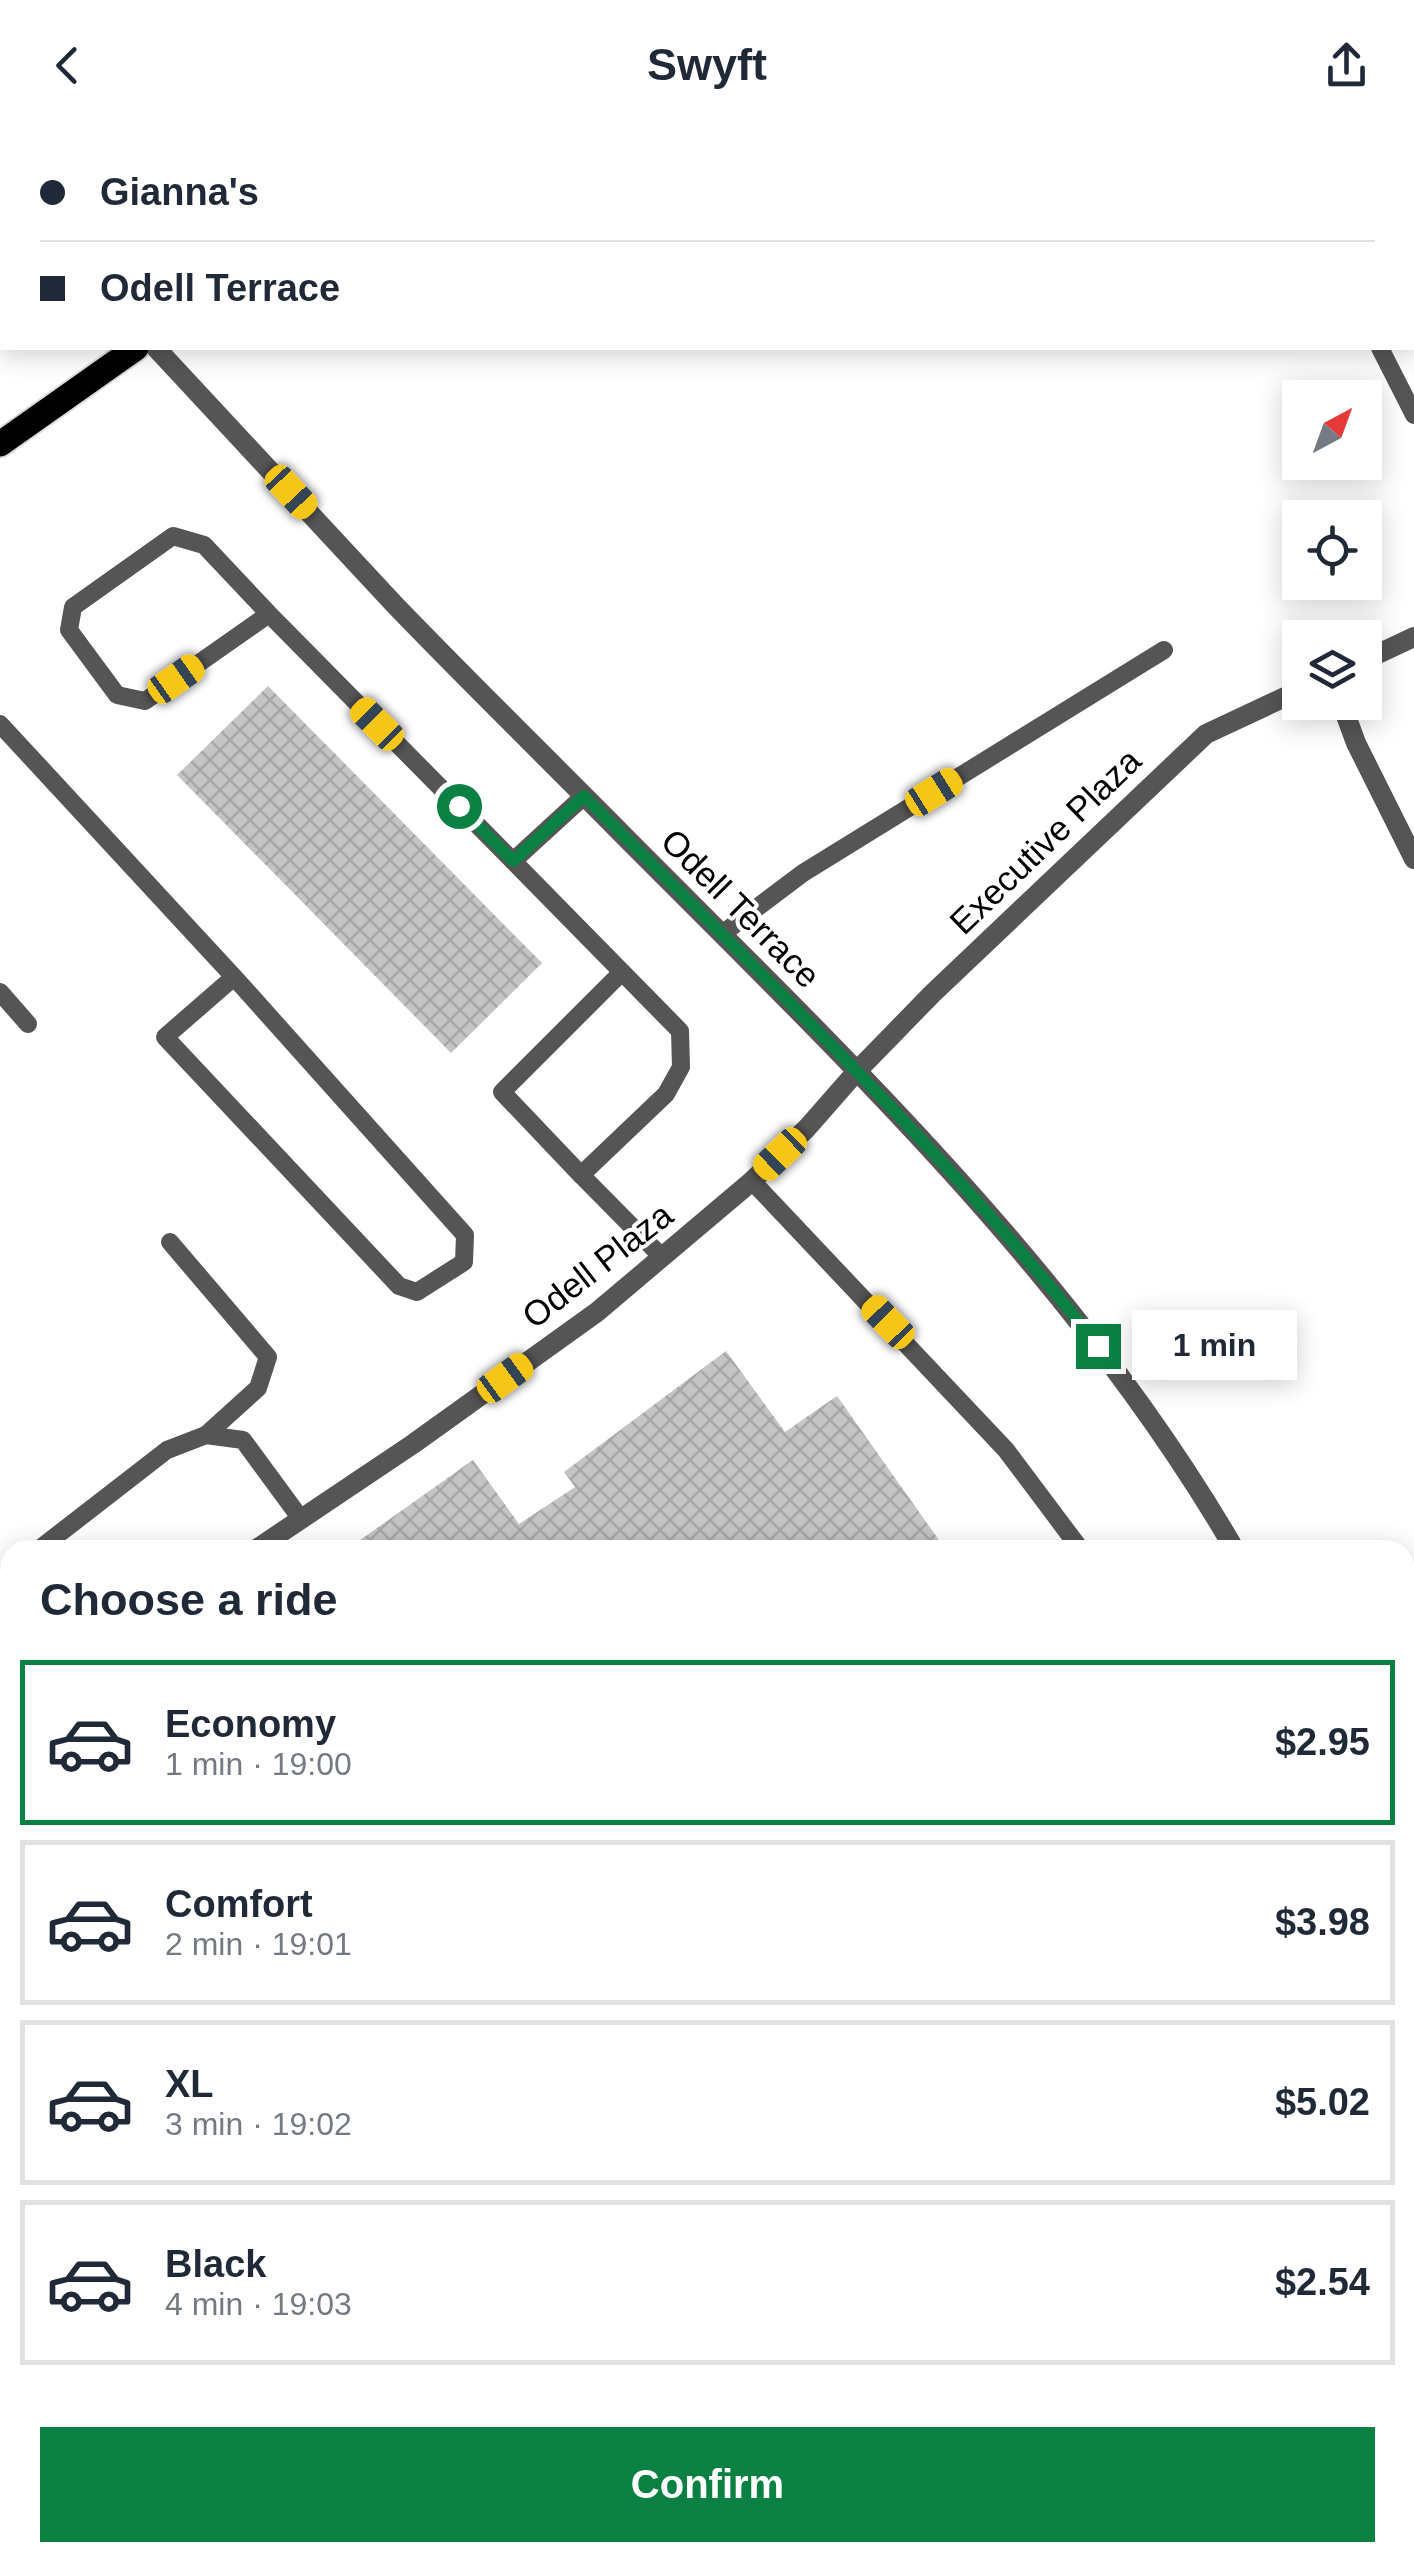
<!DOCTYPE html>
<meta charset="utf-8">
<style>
body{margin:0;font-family:Helvetica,sans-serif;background:#f2f2f3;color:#1f2937;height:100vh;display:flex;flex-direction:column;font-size:38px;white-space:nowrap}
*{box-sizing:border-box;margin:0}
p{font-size:32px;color:#747a83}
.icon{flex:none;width:55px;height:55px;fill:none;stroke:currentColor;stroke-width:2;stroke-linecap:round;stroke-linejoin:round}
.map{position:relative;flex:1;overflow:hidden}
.details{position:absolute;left:0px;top:1410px;width:1415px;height:1022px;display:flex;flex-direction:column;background:#fff;border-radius:30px 30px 0 0;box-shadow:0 5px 25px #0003}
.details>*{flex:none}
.guide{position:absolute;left:0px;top:0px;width:1415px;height:220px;box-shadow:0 5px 25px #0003;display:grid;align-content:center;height:220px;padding:0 40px;background:#fff}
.needle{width:65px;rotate:41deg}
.tools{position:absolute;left:1282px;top:250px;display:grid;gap:20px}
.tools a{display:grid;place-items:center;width:100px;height:100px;border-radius:0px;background:#fff;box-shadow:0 5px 25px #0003;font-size:50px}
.end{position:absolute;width:45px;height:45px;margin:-22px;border:12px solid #0b8043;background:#fff;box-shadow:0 0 0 5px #fff}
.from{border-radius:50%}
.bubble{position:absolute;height:70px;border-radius:0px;background:#fff;box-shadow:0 5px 25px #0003;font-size:32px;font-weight:700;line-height:70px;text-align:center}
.car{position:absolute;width:30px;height:60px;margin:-30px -15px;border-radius:12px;box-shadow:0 0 8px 2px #0007;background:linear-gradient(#f5c518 24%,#345 0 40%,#f5c518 0 76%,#345 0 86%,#f5c518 0)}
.guide b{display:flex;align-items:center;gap:35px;height:95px;font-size:38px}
.guide b+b{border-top:2px solid #e0e1e3}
.guide i{width:25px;height:25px;background:#1f2937}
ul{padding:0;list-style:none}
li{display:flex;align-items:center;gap:30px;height:165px;margin:0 20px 15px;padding:0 20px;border:5px solid #e0e1e3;border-radius:0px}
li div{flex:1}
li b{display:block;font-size:38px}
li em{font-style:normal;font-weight:700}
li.active{border-color:#0b8043}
li>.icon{width:90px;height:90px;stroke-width:1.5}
h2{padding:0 40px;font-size:45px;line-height:120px}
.action{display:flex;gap:20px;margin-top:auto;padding:20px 40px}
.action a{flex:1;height:115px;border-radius:0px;background:#0b8043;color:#fff;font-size:40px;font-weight:700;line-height:115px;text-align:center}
header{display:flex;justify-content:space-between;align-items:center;height:130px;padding:0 40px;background:#fff;font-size:45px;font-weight:700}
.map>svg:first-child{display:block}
.green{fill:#dcdcdc}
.building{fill:url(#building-cross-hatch)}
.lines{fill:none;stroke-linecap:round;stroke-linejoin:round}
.primary-casing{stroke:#dbdbdb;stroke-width:29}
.lane{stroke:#555;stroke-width:18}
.street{stroke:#555;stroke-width:20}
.primary{stroke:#000;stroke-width:25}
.route{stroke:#0b8043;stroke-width:12}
.labels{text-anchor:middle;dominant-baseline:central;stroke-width:8;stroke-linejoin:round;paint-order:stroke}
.street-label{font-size:35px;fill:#000;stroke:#fff}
</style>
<header><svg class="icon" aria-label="back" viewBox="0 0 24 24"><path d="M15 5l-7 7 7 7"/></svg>Swyft<svg class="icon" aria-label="share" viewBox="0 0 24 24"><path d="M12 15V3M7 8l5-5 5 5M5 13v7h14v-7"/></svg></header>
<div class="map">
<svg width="1414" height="2432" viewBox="0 0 1414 2432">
<defs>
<pattern id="building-cross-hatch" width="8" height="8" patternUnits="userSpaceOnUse" patternTransform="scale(2.5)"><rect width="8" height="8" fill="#c4c4c4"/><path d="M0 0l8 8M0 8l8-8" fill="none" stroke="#a7a7a7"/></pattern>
</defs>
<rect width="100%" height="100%" fill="#fff"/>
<path class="green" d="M0,0h153l-151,2 -2,100z"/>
<g class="building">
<path d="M268,556l274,277 -91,90 -274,-278z"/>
<path d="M726,1221l59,81 52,-36 109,154h-600l127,-90 46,64 56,-37 -11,-15z"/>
<path d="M10,1728v275l-10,-14v-254z"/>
<path d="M778,2422h301l-6,10h-280z"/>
</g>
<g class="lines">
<defs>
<g id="primary">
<path d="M454,2l3,-2"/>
<path d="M0,314l136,-96"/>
</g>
</defs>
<use href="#primary" class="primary-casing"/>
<g class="lane">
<path d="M1269,0l1,2"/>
<path d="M1326,2l5,-2"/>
<path d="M1380,218l34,67"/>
<path d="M269,484l-124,87 -28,-6 -48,-65 4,-23 100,-71 31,9 65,69 244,247"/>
<path d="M0,594l234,253 231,258 -1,27 -47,30 -18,-6 -234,-249 69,-60"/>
<path d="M584,666l-71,65 167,170 1,36 -15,27 -85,81 81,82"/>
<path d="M722,804l81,-61 361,-223"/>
<path d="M0,862l28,32"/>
<path d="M581,1045l-79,-83 120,-120"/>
<path d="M752,1051l254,269 75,100"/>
<path d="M170,1112l98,115 -10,31 -52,47"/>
<path d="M38,1420l129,-100 39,-15 37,5 58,79"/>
<path d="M0,1449l10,-7"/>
<path d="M0,2225l10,14"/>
<path d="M173,2422l7,10"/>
<path d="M431,2422l14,10"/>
</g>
<g class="street">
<path d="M156,218c80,85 158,171 238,256 77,80 157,158 235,237 219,220 449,438 606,709"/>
<path d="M1365,530l49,-23"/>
<path d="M1341,572l15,41 58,116"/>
<path d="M255,1420l158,-106 184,-132 155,-131 55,-53 50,-57 75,-77 274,-260 94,-44"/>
<path d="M0,1611l10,-9"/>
<path d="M1405,1845h9"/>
<path d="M376,2432l7,-10"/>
<path d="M1188,2432l4,-10"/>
</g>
<use href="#primary" class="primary"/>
</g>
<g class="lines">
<path class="route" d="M459,676l54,55 71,-65c177,178 359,352 514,550"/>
</g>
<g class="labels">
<g class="street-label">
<text transform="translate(1045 711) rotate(-44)">Executive Plaza</text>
<text transform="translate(741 778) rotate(45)">Odell Terrace</text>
<text transform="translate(597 1135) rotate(-38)">Odell Plaza</text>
</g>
</g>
</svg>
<div class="tools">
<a><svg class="needle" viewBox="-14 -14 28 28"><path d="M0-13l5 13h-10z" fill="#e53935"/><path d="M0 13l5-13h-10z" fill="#747a83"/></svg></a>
<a><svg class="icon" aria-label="locate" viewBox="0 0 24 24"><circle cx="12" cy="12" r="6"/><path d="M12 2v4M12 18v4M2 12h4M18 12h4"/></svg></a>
<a><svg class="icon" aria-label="layers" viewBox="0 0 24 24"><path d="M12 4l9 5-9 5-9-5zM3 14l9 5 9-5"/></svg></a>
</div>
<i class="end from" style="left:459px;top:676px"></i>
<i class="end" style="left:1098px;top:1216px"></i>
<div class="bubble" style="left:1132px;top:1180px;width:165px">1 min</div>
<i class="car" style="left:291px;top:362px;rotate:137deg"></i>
<i class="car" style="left:176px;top:549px;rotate:55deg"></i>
<i class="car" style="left:377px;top:594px;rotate:315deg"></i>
<i class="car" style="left:934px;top:662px;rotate:58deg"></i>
<i class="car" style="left:780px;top:1024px;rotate:226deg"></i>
<i class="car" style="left:888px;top:1192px;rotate:316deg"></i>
<i class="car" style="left:505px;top:1248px;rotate:54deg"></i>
<div class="guide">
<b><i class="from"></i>Gianna's</b>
<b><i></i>Odell Terrace</b>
</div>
<section class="details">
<h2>Choose a ride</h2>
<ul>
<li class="active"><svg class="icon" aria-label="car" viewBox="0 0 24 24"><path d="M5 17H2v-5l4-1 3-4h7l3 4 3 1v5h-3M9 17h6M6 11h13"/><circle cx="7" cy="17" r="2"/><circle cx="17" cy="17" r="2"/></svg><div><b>Economy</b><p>1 min · 19:00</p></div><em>$2.95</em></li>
<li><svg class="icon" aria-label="car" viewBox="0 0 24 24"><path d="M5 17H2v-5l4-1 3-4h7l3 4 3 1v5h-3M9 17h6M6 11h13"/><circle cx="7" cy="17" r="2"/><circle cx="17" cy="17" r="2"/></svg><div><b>Comfort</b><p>2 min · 19:01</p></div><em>$3.98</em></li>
<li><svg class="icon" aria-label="car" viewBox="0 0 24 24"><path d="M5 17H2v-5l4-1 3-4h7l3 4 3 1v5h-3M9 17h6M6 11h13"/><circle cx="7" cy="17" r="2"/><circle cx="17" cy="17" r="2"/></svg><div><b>XL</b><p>3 min · 19:02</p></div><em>$5.02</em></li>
<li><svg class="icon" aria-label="car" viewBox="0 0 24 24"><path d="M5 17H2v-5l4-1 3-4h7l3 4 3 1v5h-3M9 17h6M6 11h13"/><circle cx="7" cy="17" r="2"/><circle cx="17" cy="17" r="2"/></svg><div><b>Black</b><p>4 min · 19:03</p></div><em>$2.54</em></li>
</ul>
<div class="action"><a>Confirm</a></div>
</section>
</div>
